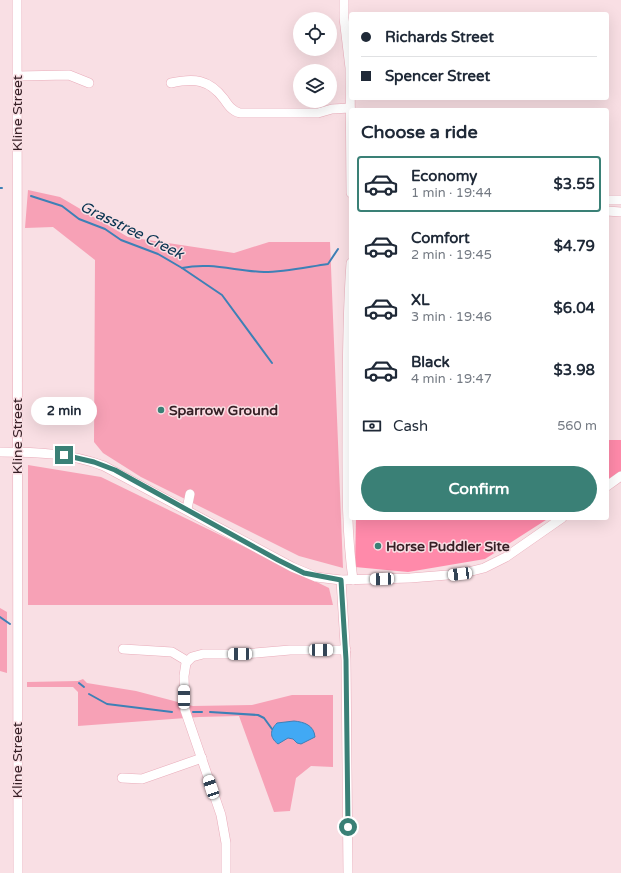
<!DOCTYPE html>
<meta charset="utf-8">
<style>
body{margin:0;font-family:"Varela Round",sans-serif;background:#f2f2f3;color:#1f2937;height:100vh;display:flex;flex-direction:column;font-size:15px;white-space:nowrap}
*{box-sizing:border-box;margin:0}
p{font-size:13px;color:#747a83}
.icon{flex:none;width:22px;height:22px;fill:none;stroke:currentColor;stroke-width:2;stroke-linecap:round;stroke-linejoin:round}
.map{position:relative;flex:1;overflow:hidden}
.panel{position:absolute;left:349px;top:108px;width:260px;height:412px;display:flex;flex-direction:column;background:#fff;border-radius:4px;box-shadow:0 4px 16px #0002}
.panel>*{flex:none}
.top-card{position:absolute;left:349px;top:12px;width:260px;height:88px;border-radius:4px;box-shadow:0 4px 16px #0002;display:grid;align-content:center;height:88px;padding:0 12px;background:#fff}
.tools{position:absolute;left:293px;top:12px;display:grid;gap:8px}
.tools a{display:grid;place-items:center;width:44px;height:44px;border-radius:50%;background:#fff;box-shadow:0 4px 16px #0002;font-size:20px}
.end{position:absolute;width:18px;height:18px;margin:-9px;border:5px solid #3a8076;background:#fff;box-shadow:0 0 0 2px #fff}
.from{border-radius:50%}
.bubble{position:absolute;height:28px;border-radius:14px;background:#fff;box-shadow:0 4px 16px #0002;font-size:13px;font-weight:800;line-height:28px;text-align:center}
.car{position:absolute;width:12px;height:24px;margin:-12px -6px;border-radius:5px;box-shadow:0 0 3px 1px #0007;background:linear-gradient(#fff 24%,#345 0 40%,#fff 0 76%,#345 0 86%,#fff 0)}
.top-card b{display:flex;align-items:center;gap:14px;height:38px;font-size:15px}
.top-card b+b{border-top:1px solid #e0e1e3}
.top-card i{width:10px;height:10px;background:#1f2937}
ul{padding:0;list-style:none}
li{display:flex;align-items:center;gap:12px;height:56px;margin:0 8px 6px;padding:0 4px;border:2px solid transparent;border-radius:4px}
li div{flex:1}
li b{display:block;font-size:15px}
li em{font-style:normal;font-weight:800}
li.current{border-color:#3a8076}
li>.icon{width:36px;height:36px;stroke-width:1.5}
h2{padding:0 12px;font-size:18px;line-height:48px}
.pay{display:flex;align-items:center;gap:10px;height:44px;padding:0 12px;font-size:15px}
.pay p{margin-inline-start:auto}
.button{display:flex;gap:8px;margin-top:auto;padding:8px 12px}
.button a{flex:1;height:46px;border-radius:24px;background:#3a8076;color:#fff;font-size:16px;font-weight:800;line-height:46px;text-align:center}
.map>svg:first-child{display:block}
.green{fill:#f7a1b6}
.forest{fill:#ff8aaa}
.water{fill:#41a9f4;stroke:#3e80b6}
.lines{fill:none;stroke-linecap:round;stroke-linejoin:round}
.stream{stroke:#3e80b6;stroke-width:2}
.minor-casing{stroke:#e9acba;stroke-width:10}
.minor{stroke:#fff;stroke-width:9}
.route{stroke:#3a8076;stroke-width:5}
.poi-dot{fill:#3a8076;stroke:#f9dfe4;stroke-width:1.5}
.labels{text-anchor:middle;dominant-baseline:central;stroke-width:3;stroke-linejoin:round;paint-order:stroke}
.street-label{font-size:14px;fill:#361f25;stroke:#f9dfe4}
.poi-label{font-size:14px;font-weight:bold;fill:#361f25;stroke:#f9dfe4;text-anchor:start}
.water-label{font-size:15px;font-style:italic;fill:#06324f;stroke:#f9dfe4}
</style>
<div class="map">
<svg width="621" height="873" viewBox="0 0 621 873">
<rect width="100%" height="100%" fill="#f9dfe4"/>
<g class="green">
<path d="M28,190l32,7 68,40 106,16 35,-11h61l13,326 -44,-12 -158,-79 -38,-24 -9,-11 1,-182 -42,-33 -28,1z"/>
<path d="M28,465l73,12 228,111 4,17h-305z"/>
<path d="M0,608l7,4v61l-7,-2z"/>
<path d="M83,679l4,4 49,8 57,15 59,-1 40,-10h41v72l-22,-1 -15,12 -6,33 -16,1 -35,-96 -40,1 -121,9v-34l-5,-5h-46v-5l51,-1z"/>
</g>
<g class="forest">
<path d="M607,440h14v32l-14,9z"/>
<path d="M356,518h193l-64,41 -77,13 -53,-5z"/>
</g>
<path class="water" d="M294,721c10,1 20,4 21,16l-14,7 -4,-1 -4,-4 -5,-1 -10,6c-9,-7 -8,-14 -1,-21z"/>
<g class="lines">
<g class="stream">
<path d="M0,188h2"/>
<path d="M31,196l31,10 17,13 26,10 16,11 37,14 24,14c29,-6 53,3 82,4 21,0 43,-5 64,-8l10,-15"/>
<path d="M182,268l40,27 50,68"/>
<path d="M0,617l10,7"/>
<path d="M79,683l5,4"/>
<path d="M89,694l18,10 65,8"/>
<path d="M193,712h9"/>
<path d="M210,712l48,3 6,3 8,11"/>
</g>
<defs>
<g id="minor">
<path d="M17,0l1,873"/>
<path d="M344,0v18l6,50 1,125"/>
<path d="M17,76l52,-1 20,8"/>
<path d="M171,83c23,-5 38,-4 53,16 4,6 8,12 16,14h78l14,-4 18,-1"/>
<path d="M607,200h14"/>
<path d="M607,211l14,1"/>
<path d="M351,263c-4,54 -4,108 -4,162 0,52 -1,103 6,155"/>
<path d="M0,452c36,0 70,1 104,14l188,101 24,10 25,3 69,-2 50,-4 24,-6 22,-11 56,-39"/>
<path d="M607,486l14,-10"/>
<path d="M187,509l3,-15"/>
<path d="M341,580l5,80 2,213"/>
<path d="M123,649l49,3 15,9"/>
<path d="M122,778l20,1 60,-21"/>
<path d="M226,873v-30l-5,-28 -36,-105 -1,-34 2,-13 6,-6 11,-3h41l46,-4h56"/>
</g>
</defs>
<use href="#minor" class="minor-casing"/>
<use href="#minor" class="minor"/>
</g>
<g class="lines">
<path class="route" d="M64,455l30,7 21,8 163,90 26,13 37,7 5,80 2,167"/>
</g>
<g class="poi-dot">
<circle cx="161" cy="410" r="4"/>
<circle cx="378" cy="546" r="4"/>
</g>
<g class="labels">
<g class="street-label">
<text transform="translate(17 113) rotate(-90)">Kline Street</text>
<text transform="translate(17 436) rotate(-90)">Kline Street</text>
<text transform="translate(17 760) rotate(-90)">Kline Street</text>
</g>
<g class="poi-label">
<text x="169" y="410">Sparrow Ground</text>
<text x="386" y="546">Horse Puddler Site</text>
</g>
<g class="water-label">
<text transform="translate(132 230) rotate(26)">Grasstree Creek</text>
</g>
</g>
</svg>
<div class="tools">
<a><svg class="icon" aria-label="locate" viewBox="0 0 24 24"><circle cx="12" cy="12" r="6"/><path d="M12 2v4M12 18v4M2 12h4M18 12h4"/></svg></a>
<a><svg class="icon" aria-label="layers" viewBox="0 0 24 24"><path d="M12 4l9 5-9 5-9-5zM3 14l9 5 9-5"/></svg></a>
</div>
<i class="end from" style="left:348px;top:827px"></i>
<i class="end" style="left:64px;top:455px"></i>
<div class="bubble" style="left:31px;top:397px;width:66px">2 min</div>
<i class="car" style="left:460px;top:574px;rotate:263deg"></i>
<i class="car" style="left:382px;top:579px;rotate:268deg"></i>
<i class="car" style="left:321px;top:650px;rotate:90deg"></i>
<i class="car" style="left:240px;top:654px;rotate:270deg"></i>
<i class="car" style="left:184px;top:697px;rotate:0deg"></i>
<i class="car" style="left:211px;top:787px;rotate:342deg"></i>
<div class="top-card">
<b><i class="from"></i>Richards Street</b>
<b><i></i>Spencer Street</b>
</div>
<section class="panel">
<h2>Choose a ride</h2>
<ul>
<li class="current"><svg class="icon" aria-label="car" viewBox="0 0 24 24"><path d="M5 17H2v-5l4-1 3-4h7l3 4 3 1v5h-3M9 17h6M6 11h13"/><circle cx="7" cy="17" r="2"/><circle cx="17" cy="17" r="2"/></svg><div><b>Economy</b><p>1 min · 19:44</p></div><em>$3.55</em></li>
<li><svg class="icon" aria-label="car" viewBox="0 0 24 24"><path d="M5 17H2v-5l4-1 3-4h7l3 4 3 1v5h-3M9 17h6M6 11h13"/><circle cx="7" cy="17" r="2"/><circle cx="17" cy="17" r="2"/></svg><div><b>Comfort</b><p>2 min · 19:45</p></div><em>$4.79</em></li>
<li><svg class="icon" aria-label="car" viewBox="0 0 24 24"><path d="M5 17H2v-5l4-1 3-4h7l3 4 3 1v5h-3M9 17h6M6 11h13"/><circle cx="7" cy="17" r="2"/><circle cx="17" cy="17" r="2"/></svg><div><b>XL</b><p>3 min · 19:46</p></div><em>$6.04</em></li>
<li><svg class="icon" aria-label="car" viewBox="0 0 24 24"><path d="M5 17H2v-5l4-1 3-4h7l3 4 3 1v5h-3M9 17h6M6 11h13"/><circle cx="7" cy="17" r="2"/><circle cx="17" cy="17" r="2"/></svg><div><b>Black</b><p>4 min · 19:47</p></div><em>$3.98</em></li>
</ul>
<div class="pay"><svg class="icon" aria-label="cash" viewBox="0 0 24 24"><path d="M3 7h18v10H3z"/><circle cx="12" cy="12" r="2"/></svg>Cash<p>560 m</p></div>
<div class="button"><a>Confirm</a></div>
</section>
</div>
